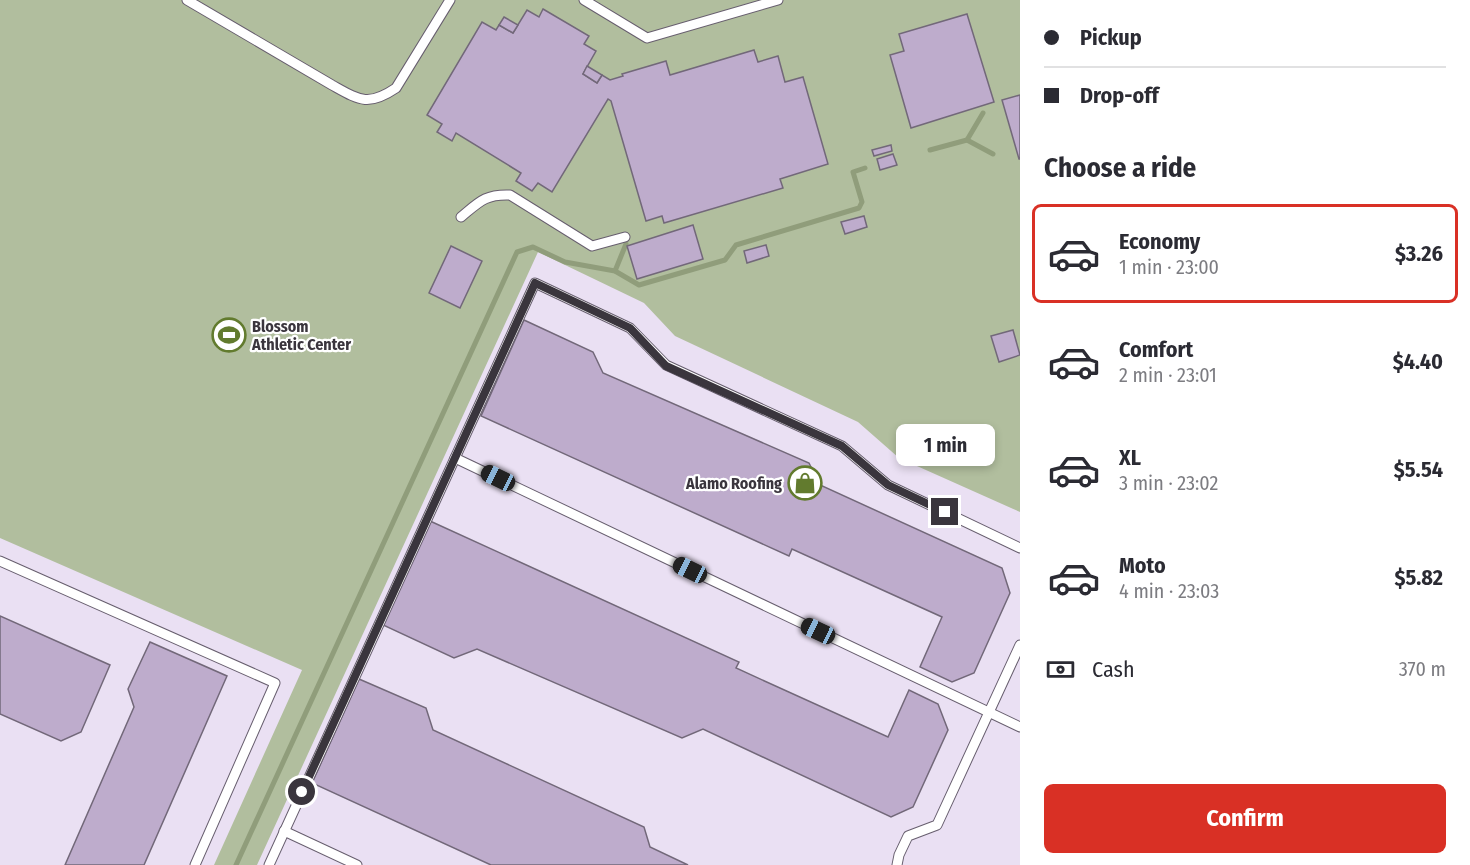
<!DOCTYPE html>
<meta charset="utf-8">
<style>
body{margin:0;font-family:"Fira Sans Condensed",sans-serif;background:#f7f7f7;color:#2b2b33;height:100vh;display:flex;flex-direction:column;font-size:22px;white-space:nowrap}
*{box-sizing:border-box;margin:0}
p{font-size:20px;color:#7c7c81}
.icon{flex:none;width:33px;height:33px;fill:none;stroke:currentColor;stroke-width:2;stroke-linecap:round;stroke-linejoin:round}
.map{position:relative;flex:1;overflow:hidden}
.panel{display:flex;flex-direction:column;background:#fff;width:450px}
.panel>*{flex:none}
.hud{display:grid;align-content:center;height:132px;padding:0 24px;background:#fff}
.end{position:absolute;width:27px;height:27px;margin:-14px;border:8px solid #3a353d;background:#fff;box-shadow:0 0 0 3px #fff}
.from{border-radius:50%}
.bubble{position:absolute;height:42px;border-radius:9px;background:#fff;box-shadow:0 3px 9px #0003;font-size:20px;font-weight:700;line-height:42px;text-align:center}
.car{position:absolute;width:18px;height:36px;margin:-18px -9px;border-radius:8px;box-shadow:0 0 4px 2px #0007;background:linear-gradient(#222 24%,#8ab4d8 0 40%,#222 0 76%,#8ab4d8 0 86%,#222 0)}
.hud b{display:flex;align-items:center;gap:21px;height:57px;font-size:22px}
.hud b+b{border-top:2px solid #e1e1e2}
.hud i{width:15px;height:15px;background:#2b2b33}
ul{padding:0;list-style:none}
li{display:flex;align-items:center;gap:18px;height:99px;margin:0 12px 9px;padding:0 12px;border:3px solid transparent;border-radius:9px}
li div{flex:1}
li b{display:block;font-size:22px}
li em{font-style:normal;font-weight:700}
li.active{border-color:#d93025}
li>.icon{width:54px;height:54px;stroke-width:1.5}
h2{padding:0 24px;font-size:27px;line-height:72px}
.pay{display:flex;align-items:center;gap:15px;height:66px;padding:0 24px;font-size:22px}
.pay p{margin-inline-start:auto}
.button{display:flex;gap:12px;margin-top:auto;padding:12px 24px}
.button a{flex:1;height:69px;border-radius:9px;background:#d93025;color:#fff;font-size:24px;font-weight:700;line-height:69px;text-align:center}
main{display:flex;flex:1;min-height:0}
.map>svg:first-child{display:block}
.green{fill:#b1be9e}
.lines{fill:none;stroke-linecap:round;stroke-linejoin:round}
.stream{stroke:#909d7b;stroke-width:5}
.building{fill:#beaccc;stroke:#726879;stroke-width:1.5}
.lane-casing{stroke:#675e6e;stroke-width:11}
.lane{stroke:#fff;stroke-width:9}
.route{stroke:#3a353d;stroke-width:8}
.labels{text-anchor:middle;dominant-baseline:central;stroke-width:4.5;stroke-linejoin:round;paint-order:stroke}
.poi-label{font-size:16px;font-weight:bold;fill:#3a353d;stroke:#fff;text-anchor:start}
</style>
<main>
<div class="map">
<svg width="1020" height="865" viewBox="0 0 1020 865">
<rect width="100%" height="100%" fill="#eae0f3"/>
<path class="green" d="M0,0h1020v512l-121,-54 -41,-36 -183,-86 -31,-33 -106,-51 -281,613h-43l88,-195 -302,-132z"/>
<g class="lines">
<g class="stream">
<path d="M967,140l26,14"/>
<path d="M930,150l37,-10 16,-27"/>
<path d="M615,271l11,-27"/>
<path d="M236,865l281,-613 16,-5 32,15 50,9 24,14 86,-25 11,-15 123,-37 3,-6 -9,-30 12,-4"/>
</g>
</g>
<g class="building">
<path d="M543,9l46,27 -5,8 12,7 -13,23 14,9 5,-8 8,5 13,-4 -1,-2 44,-13 4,14 84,-25 4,12 20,-6 7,26 18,-5 25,87 -48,15 3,9 -119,35 -2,-7 -16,5 -35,-120 -3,-2 -56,93 -14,-9 -6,8 -16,-10 5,-8 -65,-40 -4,8 -15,-9 5,-8 -15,-9 55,-93 14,8 3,-5 14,8 14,-23 12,7z"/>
<path d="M967,14l27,88 -83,26 -21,-73 14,-4 -5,-17z"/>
<path d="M504,17l14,8 -5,8 -14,-8z"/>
<path d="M587,66l15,9 -5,8 -14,-9z"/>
<path d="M1020,95v64h-1l-17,-59z"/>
<path d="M891,145l1,6 -18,5 -2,-6z"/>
<path d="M893,154l4,11 -17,5 -3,-11z"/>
<path d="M864,216l3,11 -22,7 -4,-12z"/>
<path d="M693,225l10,34 -66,20 -10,-33z"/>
<path d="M766,245l3,11 -22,7 -3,-12z"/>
<path d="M451,246l31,15 -22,47 -31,-15z"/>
<path d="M524,320l69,32 10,21 206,90 11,22 182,83 8,25 -36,80 -22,9 -32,-15 22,-50 -150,-68 -3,7 -308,-140z"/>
<path d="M1013,330l7,25 -21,7 -8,-26z"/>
<path d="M430,521l309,141 -3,6 152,69 21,-47 29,14 10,26 -35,77 -22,10 -188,-88 -21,9 -205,-89 -23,9 -71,-33z"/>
<path d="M0,616l110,49 -29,67 -20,9 -61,-27z"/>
<path d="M150,642l77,34 -83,189h-79l69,-158 -6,-18z"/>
<path d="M359,679l67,29 7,22 211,97 6,20 38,18h-197l-179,-82z"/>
</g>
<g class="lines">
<defs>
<g id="lane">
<path d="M187,0l145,85c27,15 36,22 64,3l54,-88"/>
<path d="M584,0l63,38 131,-38"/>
<path d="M461,217c18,-15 24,-23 49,-22l82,51 33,-9"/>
<path d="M455,458l565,269"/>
<path d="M0,561l275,122 -80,182"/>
<path d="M284,831l73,34"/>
<path d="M269,865l266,-582 95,45 36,37 176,81 46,39 132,63"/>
<path d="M897,865l2,-10 9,-19 29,-11 83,-180"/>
</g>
</defs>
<use href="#lane" class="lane-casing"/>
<use href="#lane" class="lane"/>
</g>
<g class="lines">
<path class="route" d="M302,792l233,-509 95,45 36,38 176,80 46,39 57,27"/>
</g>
<defs>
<symbol id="stadium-ring" viewBox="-11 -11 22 22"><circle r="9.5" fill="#fff" stroke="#627b2e" stroke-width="1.5"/><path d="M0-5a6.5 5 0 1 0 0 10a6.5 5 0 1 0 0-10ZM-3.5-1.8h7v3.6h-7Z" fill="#627b2e"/></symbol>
<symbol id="shop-ring" viewBox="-11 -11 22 22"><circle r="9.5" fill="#fff" stroke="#627b2e" stroke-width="1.5"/><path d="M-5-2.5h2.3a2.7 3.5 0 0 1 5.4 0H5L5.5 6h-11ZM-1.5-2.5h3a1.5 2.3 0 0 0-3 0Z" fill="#627b2e"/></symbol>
</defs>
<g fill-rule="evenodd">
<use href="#stadium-ring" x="210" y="316" width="38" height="38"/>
<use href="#shop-ring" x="786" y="464" width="38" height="38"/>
</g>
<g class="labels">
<g class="poi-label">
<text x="252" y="326">Blossom<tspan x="252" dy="18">Athletic Center</tspan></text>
<text x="782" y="483" text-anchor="end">Alamo Roofing</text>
</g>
</g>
</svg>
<i class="end from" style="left:302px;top:792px"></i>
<i class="end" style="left:945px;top:512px"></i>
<div class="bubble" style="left:896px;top:424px;width:99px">1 min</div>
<i class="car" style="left:498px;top:478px;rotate:296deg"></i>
<i class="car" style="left:690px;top:570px;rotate:296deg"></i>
<i class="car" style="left:818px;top:631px;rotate:295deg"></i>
</div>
<section class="panel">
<div class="hud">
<b><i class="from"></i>Pickup</b>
<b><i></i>Drop-off</b>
</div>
<h2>Choose a ride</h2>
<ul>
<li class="active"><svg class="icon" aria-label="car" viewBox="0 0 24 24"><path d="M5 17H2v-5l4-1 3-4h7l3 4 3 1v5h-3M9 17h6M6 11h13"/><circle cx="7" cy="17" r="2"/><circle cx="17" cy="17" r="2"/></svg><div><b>Economy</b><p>1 min · 23:00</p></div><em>$3.26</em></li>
<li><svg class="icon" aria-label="car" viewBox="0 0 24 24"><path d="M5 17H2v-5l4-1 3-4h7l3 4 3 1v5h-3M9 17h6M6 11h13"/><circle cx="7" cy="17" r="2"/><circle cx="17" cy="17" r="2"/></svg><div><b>Comfort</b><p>2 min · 23:01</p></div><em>$4.40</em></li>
<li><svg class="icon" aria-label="car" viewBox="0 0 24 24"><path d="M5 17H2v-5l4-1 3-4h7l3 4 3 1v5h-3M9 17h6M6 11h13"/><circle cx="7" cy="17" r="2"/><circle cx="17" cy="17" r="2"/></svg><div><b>XL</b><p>3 min · 23:02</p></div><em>$5.54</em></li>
<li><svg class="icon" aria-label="car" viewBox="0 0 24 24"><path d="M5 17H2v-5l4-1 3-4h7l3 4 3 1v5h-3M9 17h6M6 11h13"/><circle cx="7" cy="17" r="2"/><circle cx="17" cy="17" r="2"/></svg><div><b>Moto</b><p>4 min · 23:03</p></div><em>$5.82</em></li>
</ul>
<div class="pay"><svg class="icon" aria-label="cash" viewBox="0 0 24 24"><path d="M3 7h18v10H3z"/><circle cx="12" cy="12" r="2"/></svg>Cash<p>370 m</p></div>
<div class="button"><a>Confirm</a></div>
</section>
</main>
